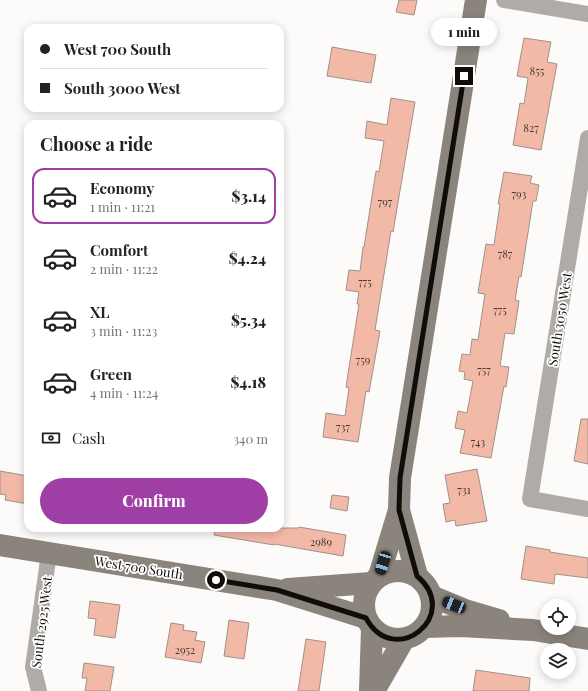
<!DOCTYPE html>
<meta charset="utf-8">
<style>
body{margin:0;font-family:"Playfair Display",serif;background:#f6f6f6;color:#222;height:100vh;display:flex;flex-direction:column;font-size:15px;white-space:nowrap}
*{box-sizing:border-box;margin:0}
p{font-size:13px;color:#767676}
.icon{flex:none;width:22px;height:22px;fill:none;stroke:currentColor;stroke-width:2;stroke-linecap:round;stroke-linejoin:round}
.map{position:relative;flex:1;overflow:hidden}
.drawer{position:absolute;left:24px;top:120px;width:260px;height:412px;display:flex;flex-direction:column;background:#fff;border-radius:12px;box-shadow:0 2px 10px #0003}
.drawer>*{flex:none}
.banner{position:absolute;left:24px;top:24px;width:260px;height:88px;border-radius:12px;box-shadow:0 2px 10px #0003;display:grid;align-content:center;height:88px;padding:0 16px;background:#fff}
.tools{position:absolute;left:540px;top:599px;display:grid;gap:8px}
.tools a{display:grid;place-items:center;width:36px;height:36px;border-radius:50%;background:#fff;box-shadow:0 2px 10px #0003;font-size:20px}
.end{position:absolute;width:18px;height:18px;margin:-9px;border:5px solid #100c09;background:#fff;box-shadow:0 0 0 2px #fff}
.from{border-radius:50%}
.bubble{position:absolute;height:28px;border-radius:14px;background:#fff;box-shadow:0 2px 10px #0003;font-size:13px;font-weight:800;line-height:28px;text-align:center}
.car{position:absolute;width:12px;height:24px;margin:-12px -6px;border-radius:5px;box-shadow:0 0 3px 1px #0007;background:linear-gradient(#222 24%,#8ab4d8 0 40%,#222 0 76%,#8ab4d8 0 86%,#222 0)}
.banner b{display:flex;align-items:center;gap:14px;height:38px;font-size:15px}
.banner b+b{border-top:1px solid #e0e0e0}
.banner i{width:10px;height:10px;background:#222}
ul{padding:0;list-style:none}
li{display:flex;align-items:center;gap:12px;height:56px;margin:0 8px 6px;padding:0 8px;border:2px solid transparent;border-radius:12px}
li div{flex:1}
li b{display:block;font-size:15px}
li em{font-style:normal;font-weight:800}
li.current{border-color:#9f3ea5}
li>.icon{width:36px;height:36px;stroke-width:1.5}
h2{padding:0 16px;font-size:18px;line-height:48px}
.pay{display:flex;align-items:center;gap:10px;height:44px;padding:0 16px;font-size:15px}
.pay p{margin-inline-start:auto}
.cta{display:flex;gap:8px;margin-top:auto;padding:8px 16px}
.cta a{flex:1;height:46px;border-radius:24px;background:#9f3ea5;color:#fff;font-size:16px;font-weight:800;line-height:46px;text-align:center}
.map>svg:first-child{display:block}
.building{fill:#f2b9a7;stroke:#9f918c}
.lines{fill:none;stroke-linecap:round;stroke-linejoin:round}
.street{stroke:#afaba6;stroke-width:16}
.secondary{stroke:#8a847d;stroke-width:22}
.route{stroke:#100c09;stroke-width:5}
.labels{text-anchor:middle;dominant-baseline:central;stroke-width:3.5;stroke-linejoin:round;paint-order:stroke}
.number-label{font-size:11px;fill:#483730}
.street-label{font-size:13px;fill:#100c09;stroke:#fff}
</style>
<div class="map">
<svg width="588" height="691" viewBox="0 0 588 691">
<rect width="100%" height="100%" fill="#fdfbf9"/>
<g class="building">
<path d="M399,0h18l-3,15 -18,-3z"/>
<path d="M524,38l27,4 -4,20 10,2 -16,86 -28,-5 7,-42 4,1 4,-26 -11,-2z"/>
<path d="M332,47l44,8 -5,28 -44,-7z"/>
<path d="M391,98l24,4 -22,130 -2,-1 -16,99 5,1 -11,61 -3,-1 -8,51 -35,-5 3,-24 19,3 4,-28 -3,-1 13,-83h-2l2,-12 -13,-2 3,-20 11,1 3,-24h1l12,-76 3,1 5,-31 -19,-3 2,-17 20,4z"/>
<path d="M504,172l28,4 -2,7 9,2 -3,16h-3l-12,76 -2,-1 -4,24 4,1 -5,33 -9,-1 -5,33 9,1 -3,20 -2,-1 -13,72 -31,-5 5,-23 -10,-2 3,-17 9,2 6,-32 -9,-2 1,-7 -6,-1 3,-17 8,1 2,-16 6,1 7,-46 -7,-1 8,-49 8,1 6,-41h-2z"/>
<path d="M581,419h7v45l-14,-3z"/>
<path d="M477,469l10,52 -31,5 -1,-6 -9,2 -3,-18 7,-1 -5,-28z"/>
<path d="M0,471l28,5v28l-23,-4 1,-5 -6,-1z"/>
<path d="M332,495l17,2 -2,14 -17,-3z"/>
<path d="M299,527l47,8 -3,21 -69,-12v1l-60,-10 1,-7h83z"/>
<path d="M526,546l24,4v2l38,6v20l-33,-4 -1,10 -33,-5z"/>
<path d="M90,601l30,4 -5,33 -21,-3 2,-16 -8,-1z"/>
<path d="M229,620l20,3 -5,36 -20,-3z"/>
<path d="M171,623l13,2 -1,5 14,2 -2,8 10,2 -4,21 -36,-6z"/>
<path d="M306,639l20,3 -7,49h-21z"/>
<path d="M84,663l30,4 -4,24h-25l2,-13h-5z"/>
<path d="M476,670l54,8 -1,13h-56z"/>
</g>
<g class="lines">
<g class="street">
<path d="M504,0l84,14"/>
<path d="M588,138l-58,361 58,10"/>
<path d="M39,691l-6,-24 16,-114"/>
</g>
<g class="secondary">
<path d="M0,545l277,45 89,28"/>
<circle cx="398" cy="605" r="34"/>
<path d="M379,576l20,-66"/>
<path d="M417,576l-18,-66 1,-32 76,-478"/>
<path d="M288,589l83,-6"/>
<path d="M431,596l34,14 34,10"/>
<path d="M424,627l37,-1 72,4 55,9"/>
<path d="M370,691l2,-63"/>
<path d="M374,691l30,-52"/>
</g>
</g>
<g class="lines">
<path class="route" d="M216,580l61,10 89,28c28,52 97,-3 51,-42l-18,-66 1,-32 64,-402"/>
</g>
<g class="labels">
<g class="number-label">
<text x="537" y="70">855</text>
<text x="531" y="127">827</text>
<text x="519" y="193">793</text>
<text x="385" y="201">797</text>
<text x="505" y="253">787</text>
<text x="365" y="281">775</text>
<text x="500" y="309">775</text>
<text x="363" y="359">759</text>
<text x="484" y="369">757</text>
<text x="343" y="426">737</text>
<text x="478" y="441">743</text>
<text x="464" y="489">731</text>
<text x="321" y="541">2989</text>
<text x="185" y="649">2952</text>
</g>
<g class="street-label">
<text transform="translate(559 319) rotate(-81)">South 3050 West</text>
<text transform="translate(139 567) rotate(9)">West 700 South</text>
<text transform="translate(41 622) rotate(-83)">South 2925 West</text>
</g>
</g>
</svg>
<div class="tools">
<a><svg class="icon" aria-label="locate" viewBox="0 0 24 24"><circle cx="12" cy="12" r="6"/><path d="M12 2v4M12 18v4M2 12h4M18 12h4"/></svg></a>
<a><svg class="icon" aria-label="layers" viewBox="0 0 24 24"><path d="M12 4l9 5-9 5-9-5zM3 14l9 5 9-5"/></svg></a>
</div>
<i class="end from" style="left:216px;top:580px"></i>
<i class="end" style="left:464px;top:76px"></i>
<div class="bubble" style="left:431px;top:18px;width:66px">1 min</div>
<i class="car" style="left:383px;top:563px;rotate:197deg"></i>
<i class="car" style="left:454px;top:605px;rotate:292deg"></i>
<div class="banner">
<b><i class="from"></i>West 700 South</b>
<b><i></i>South 3000 West</b>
</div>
<section class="drawer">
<h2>Choose a ride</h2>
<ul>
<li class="current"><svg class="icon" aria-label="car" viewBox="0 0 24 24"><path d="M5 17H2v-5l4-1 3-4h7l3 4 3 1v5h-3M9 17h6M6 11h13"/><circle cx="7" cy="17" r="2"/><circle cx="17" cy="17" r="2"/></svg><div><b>Economy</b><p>1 min · 11:21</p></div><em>$3.14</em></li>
<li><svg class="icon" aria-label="car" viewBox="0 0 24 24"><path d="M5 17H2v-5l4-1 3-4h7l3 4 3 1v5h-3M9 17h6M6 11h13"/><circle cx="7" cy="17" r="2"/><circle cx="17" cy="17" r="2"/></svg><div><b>Comfort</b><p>2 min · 11:22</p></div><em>$4.24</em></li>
<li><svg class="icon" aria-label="car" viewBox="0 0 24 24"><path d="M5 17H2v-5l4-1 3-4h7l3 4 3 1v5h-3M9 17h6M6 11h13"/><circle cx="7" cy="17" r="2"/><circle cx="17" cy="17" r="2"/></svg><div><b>XL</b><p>3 min · 11:23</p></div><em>$5.34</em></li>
<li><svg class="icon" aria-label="car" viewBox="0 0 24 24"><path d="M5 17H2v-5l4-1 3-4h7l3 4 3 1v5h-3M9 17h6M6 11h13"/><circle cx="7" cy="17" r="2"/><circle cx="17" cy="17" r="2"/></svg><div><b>Green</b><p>4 min · 11:24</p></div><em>$4.18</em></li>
</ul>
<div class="pay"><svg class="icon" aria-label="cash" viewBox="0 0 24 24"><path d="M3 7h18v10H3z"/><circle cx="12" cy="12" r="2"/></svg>Cash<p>340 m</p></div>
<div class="cta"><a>Confirm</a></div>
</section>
</div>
